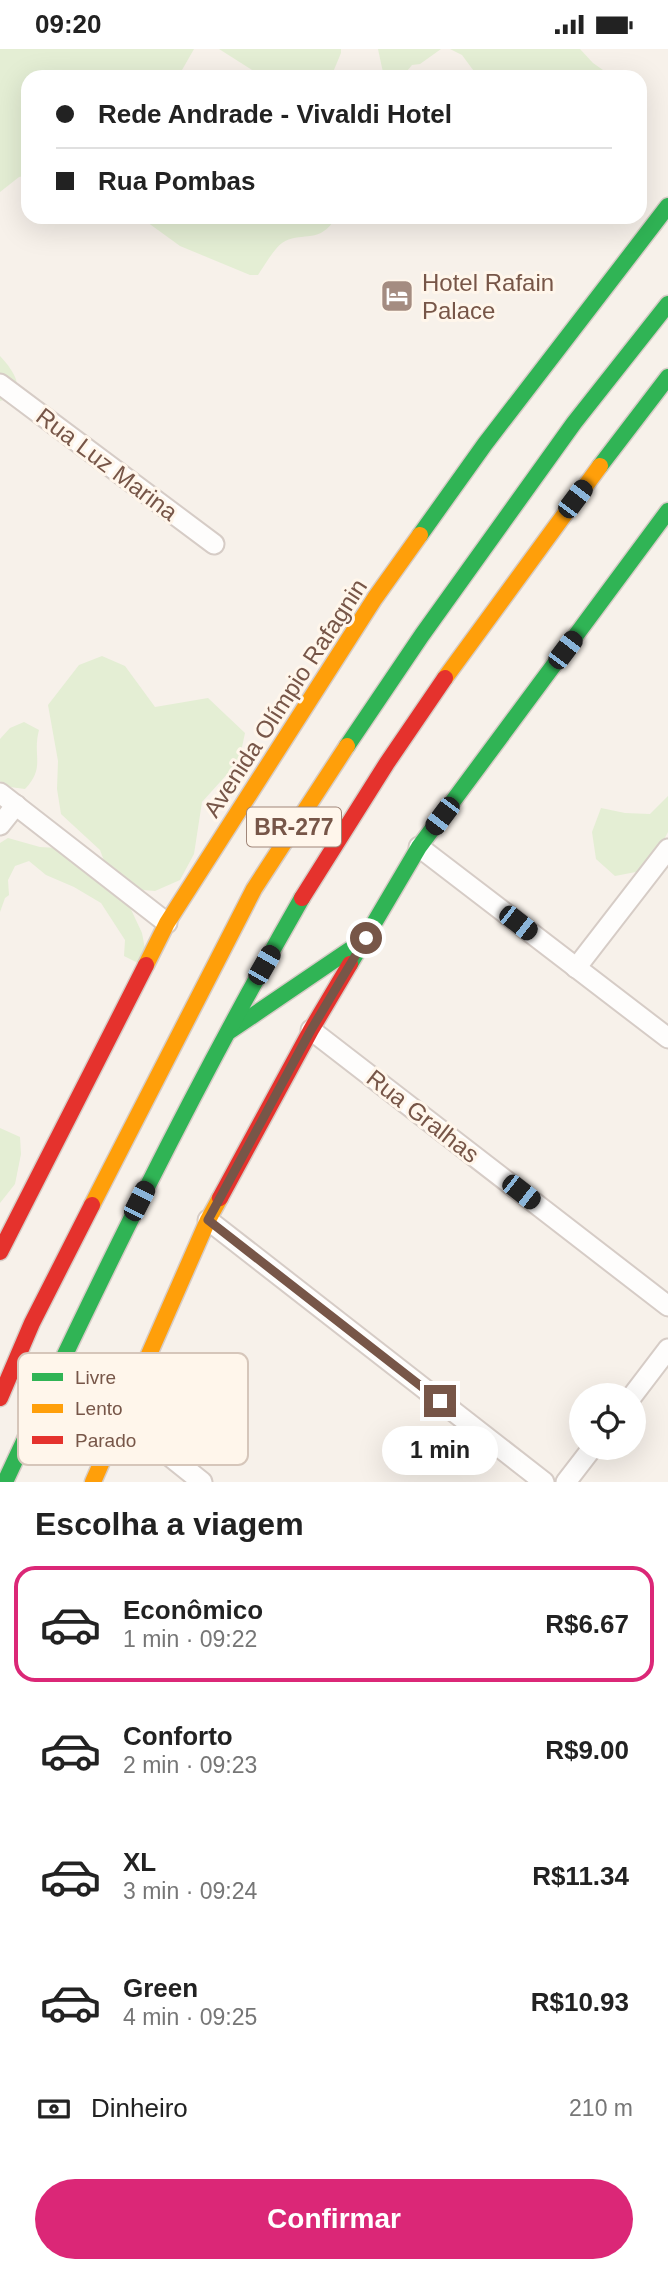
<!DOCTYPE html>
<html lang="pt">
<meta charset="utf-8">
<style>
body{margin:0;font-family:Helvetica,sans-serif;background:#f2f2f2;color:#222;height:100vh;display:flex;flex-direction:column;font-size:26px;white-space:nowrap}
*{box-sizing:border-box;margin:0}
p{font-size:23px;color:#767676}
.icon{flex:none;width:38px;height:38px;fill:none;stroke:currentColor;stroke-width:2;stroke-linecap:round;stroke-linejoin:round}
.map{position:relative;height:1433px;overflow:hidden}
.drawer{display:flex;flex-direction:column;background:#fff;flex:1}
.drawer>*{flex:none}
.hud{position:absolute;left:21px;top:21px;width:626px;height:154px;border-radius:21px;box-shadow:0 7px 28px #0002;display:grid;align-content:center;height:154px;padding:0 35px;background:#fff}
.buttons{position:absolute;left:569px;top:1334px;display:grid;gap:14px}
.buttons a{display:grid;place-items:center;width:77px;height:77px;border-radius:50%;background:#fff;box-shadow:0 7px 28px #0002;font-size:35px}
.end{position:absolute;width:32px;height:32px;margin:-16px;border:9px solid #775648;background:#fff;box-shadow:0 0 0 4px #fff}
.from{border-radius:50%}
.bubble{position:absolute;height:49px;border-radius:24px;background:#fff;box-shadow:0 7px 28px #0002;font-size:23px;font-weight:700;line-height:49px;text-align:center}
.car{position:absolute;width:21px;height:42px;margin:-21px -10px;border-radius:9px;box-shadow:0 0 5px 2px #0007;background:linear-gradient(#222 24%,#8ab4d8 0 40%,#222 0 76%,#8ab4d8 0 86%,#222 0)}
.hud b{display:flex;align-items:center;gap:24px;height:66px;font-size:26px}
.hud b+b{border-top:2px solid #e0e0e0}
.hud i{width:18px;height:18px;background:#222}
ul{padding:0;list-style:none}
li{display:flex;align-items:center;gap:21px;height:116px;margin:0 14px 10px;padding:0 21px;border:4px solid transparent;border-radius:21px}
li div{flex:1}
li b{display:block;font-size:26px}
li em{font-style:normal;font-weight:700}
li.selected{border-color:#db2777}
li>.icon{width:63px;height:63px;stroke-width:1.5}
h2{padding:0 35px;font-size:32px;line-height:84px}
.pay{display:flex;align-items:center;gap:18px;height:77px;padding:0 35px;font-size:26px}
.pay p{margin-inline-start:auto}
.cta{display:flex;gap:14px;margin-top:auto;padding:14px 35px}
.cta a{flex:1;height:80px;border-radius:42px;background:#db2777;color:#fff;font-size:28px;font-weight:700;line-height:80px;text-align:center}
.status{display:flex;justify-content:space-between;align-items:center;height:49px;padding:0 35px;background:#fff;direction:ltr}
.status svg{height:19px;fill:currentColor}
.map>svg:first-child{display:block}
.green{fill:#e4eed4}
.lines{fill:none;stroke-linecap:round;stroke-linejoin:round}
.street-casing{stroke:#d6ccc6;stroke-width:23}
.fast-casing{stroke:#d6ccc6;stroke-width:19}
.slow-casing{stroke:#d6ccc6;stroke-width:19}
.jam-casing{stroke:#d6ccc6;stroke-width:19}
.street{stroke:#fefdfc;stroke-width:19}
.fast{stroke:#30b455;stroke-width:16}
.slow{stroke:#ff9f0a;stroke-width:16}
.jam{stroke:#e5322d;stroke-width:16}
.route{stroke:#775648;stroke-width:9}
.labels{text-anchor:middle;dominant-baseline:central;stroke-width:6;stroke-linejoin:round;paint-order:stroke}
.shield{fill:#fff6eb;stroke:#a08679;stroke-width:2}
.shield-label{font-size:23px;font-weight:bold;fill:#775648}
.poi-label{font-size:24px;fill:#775648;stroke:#fff6eb;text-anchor:start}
.street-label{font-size:24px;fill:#775648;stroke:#fff6eb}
.key{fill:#fff6eb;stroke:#d6c6ba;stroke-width:2}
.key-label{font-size:19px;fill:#775648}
</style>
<div class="status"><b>09:20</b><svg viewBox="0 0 49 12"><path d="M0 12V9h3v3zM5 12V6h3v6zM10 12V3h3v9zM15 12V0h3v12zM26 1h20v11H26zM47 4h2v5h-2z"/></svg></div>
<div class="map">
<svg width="668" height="1433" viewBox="0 0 668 1433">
<rect width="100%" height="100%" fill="#f7f1ea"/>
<g class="green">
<path d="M0,0h194l-16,28h-150v98l-9,2 -19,15z"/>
<path d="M219,0h122v4l-10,24h-68z"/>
<path d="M378,0h63l-21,15 -8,1 -10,12h-18z"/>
<path d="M450,0h130l13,14 20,14h-130l-7,-3 -14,-19z"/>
<path d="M140,168h185l8,5c-16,22 -33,9 -51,21 -9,7 -17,22 -24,32h-8l-70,-29z"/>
<path d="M0,307c14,15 30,38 0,45z"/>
<path d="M102,607l23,10 30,41 53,-9 37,35 -6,28 -37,41 -8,52 -14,26 -25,11 -24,-2 -22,-15 -9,-24 -39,-36 -4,-25 1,-28 -10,-56 31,-40z"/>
<path d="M24,673l15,8c-7,26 7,37 -14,59l-15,-2 -10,-6v-42l10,-11z"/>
<path d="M668,747v36l-10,19 -17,20 -26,5 -19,-17 -4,-27 9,-24 24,5 25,1z"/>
<path d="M8,789l32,9 17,1 71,55 14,30 3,16 -7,14 -14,-7 1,-16 -24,-37 -27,-16 -28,-12 -17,-14 -14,5 -7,14 1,15 -4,3 -5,14v-69z"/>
<path d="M0,1079l20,9 1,17 -6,30 -15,19z"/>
</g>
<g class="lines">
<defs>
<g id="street">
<path d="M0,335l214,160"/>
<path d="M0,744l167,130"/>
<path d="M0,776l16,-20"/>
<path d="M419,798l249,191"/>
<path d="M576,919l92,-119"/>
<path d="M311,981l357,276"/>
<path d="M208,1171l336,262"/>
<path d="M633,1346l35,-46"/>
<path d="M121,1368l81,65"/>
<path d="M566,1433l27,-35"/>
</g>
<g id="fast">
<path d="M600,417l68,-89"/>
<path d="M420,486l65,-91 183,-238"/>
<path d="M347,697l75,-111 152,-212 94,-119"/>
<path d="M350,915l69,-117 249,-336"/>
<path d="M230,982l137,-93"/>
<path d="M5,1433c92,-198 188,-394 297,-584"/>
</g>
<g id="slow">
<path d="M445,629l155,-212"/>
<path d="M146,916l21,-42 208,-325 45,-63"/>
<path d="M92,1156l162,-316 93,-143"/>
<path d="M93,1433l115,-262 12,-22"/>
</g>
<g id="jam">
<path d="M302,849l85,-135 58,-85"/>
<path d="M220,1149l91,-168 39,-66"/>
<path d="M0,1203l146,-287"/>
<path d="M0,1349l32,-75 60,-118"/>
</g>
</defs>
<use href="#street" class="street-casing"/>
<use href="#fast" class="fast-casing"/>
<use href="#slow" class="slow-casing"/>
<use href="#jam" class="jam-casing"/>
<use href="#street" class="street"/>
<use href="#fast" class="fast"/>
<use href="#slow" class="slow"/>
<use href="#jam" class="jam"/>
</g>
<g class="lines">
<path class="route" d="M366,889l-55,92 -103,190 232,181"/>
</g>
<defs>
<symbol id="hotel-square" viewBox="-11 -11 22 22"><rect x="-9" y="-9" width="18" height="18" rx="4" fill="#a48c81" stroke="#fff6eb"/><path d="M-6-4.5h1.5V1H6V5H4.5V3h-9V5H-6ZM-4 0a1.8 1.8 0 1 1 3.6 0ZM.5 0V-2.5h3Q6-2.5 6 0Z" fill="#fff"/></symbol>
</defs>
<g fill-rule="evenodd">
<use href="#hotel-square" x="378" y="228" width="38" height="38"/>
</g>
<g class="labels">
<rect class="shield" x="247" y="758.5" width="94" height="39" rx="5"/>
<g class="shield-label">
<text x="294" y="778">BR-277</text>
</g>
<g class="poi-label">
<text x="422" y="233">Hotel Rafain<tspan x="422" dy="28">Palace</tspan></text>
</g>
<g class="street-label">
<text transform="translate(107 415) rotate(37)">Rua Luz Marina</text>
<text transform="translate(285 649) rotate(-57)">Avenida Olímpio Rafagnin</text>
<text transform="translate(423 1067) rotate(38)">Rua Gralhas</text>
</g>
</g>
<rect x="18" y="1304" width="230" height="112" rx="10" class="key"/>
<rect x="32" y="1324" width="31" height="8" fill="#30b455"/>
<rect x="32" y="1355" width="31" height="9" fill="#ff9f0a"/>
<rect x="32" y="1387" width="31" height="8" fill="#e5322d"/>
<g class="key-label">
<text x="75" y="1335">Livre</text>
<text x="75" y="1366">Lento</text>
<text x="75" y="1398">Parado</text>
</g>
</svg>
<div class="buttons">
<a><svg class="icon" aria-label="locate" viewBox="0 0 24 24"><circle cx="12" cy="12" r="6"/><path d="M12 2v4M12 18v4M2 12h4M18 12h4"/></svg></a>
</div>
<i class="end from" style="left:366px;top:889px"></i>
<i class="end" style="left:440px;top:1352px"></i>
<div class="bubble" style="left:382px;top:1377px;width:116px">1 min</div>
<i class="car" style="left:575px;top:450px;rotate:37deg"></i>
<i class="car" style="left:565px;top:601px;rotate:37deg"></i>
<i class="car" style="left:442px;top:767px;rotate:217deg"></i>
<i class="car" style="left:518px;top:874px;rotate:128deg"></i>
<i class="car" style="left:264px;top:916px;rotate:30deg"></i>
<i class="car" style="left:521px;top:1143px;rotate:128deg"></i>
<i class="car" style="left:139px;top:1152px;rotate:27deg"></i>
<div class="hud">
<b><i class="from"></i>Rede Andrade - Vivaldi Hotel</b>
<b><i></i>Rua Pombas</b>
</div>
</div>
<section class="drawer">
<h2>Escolha a viagem</h2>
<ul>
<li class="selected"><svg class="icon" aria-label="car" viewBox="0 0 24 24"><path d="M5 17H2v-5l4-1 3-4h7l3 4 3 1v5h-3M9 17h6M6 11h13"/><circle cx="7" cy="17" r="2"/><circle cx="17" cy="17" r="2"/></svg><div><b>Econômico</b><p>1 min · 09:22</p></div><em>R$6.67</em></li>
<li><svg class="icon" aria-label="car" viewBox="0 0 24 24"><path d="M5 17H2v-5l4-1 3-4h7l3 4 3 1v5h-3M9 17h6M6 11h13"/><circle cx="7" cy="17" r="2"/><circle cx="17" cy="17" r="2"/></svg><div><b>Conforto</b><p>2 min · 09:23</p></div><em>R$9.00</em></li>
<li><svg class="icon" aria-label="car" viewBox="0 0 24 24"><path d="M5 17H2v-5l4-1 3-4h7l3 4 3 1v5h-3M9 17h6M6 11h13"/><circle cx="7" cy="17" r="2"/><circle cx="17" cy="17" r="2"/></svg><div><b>XL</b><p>3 min · 09:24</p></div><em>R$11.34</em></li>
<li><svg class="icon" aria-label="car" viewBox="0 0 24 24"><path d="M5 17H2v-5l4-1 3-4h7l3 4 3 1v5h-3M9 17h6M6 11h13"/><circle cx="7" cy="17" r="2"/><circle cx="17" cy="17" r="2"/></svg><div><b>Green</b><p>4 min · 09:25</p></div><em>R$10.93</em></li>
</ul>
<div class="pay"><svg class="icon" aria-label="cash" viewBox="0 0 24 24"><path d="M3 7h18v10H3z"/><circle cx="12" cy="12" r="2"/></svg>Dinheiro<p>210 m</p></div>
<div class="cta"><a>Confirmar</a></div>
</section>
